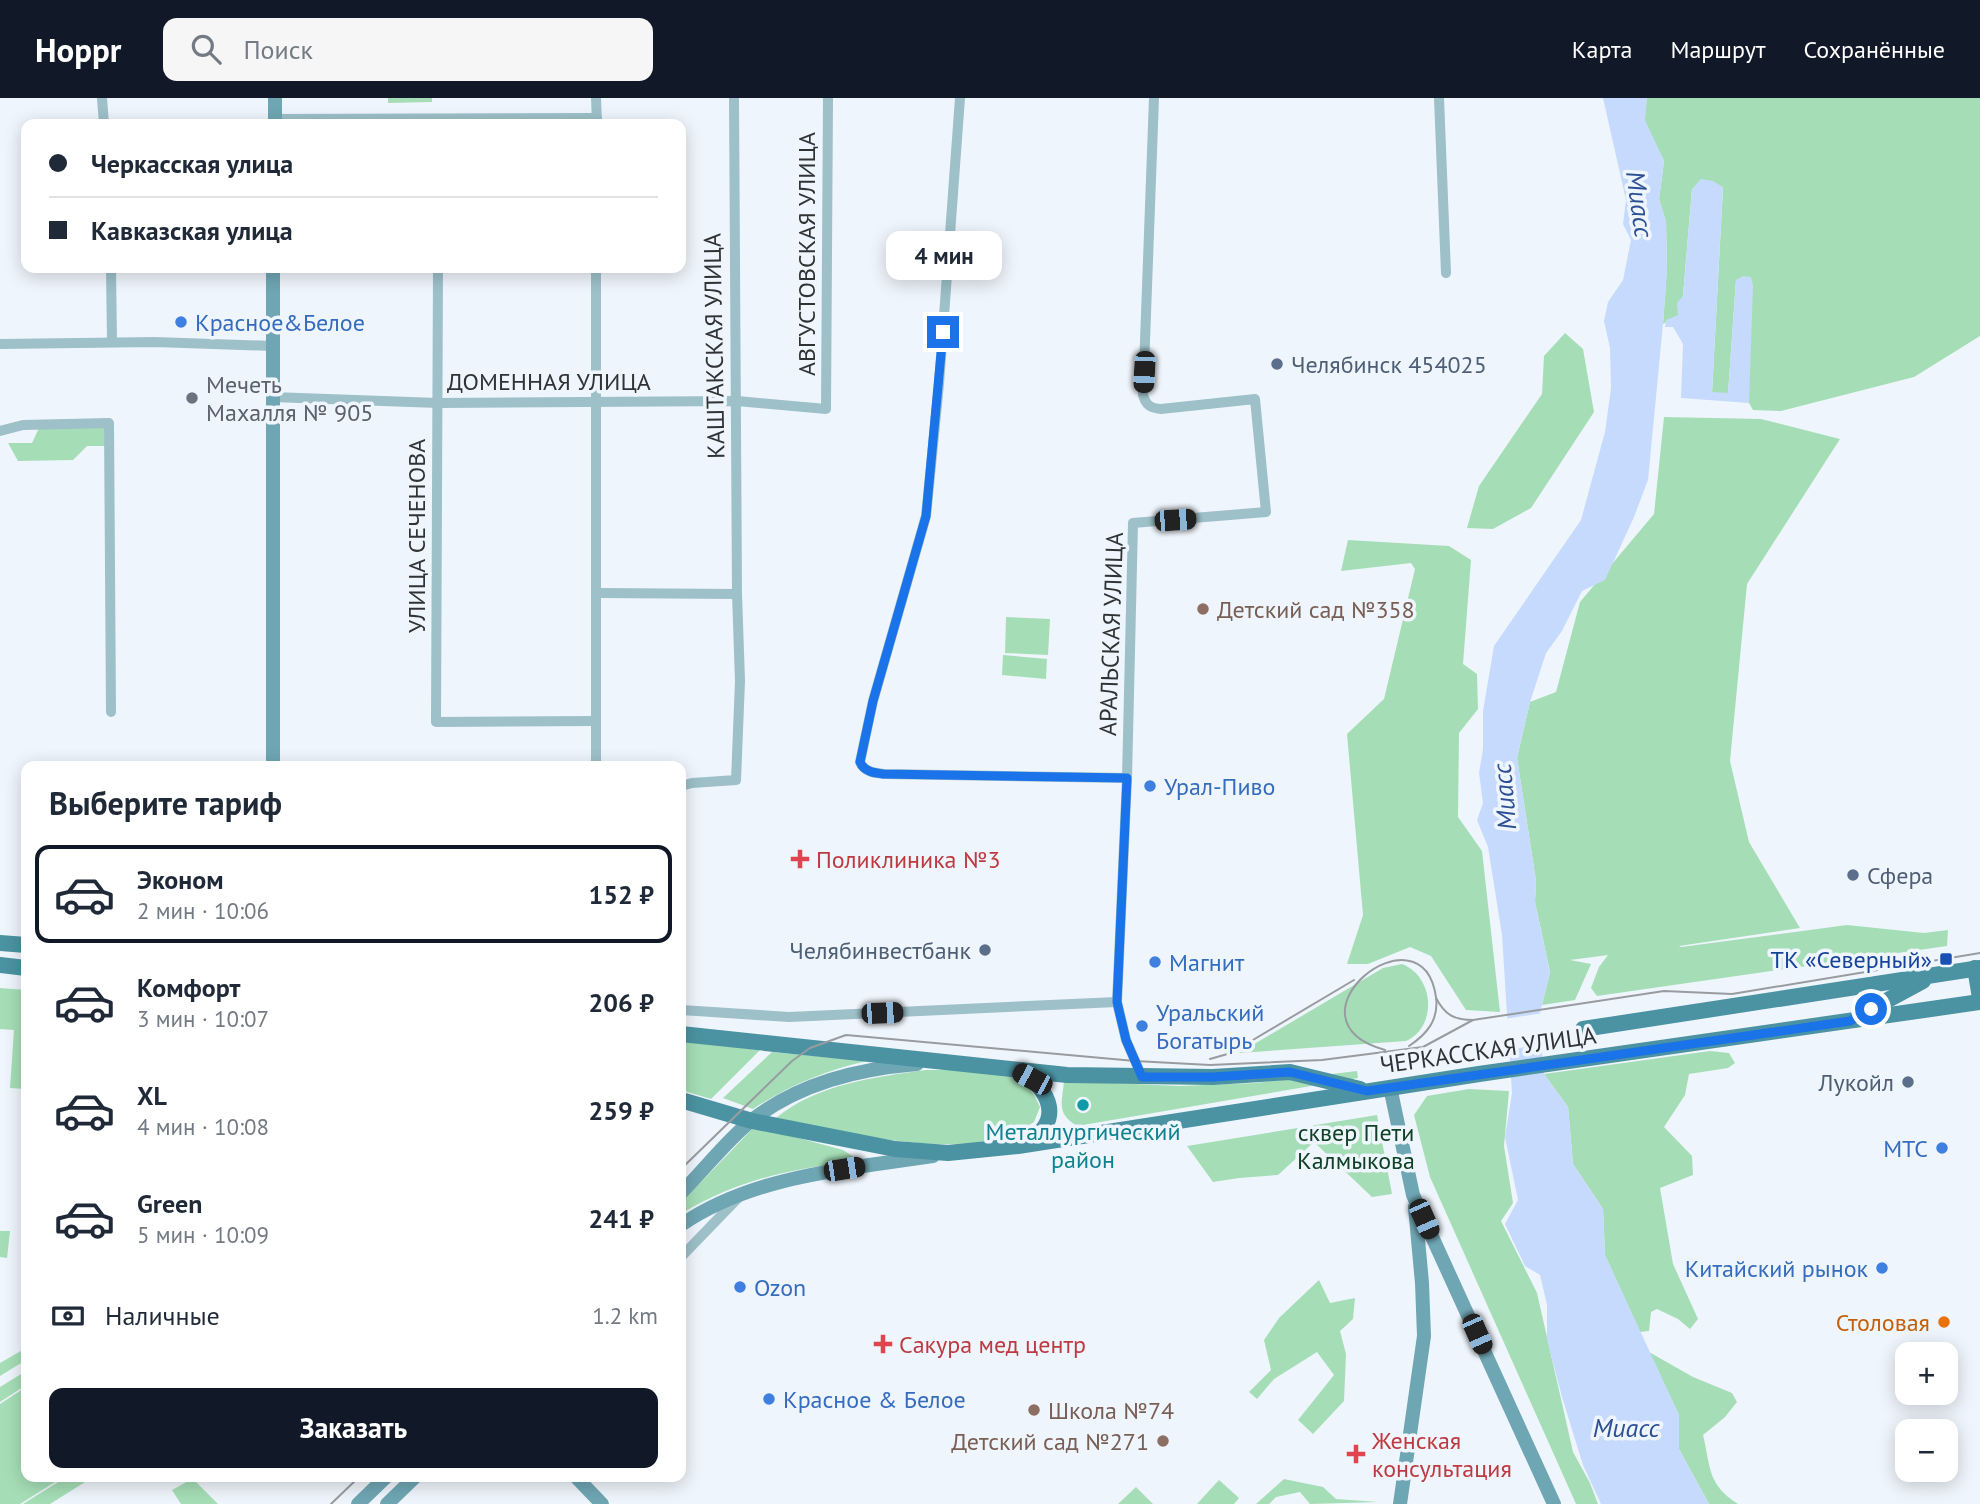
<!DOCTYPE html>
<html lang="ru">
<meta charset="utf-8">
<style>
body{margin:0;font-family:"PT Sans",sans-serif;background:#f6f6f7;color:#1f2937;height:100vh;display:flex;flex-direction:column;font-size:26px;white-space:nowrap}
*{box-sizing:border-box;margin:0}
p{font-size:23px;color:#747a83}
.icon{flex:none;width:38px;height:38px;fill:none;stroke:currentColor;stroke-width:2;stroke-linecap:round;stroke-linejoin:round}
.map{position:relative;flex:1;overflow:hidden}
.details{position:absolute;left:21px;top:663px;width:665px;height:721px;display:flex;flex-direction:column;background:#fff;border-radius:14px;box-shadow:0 4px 18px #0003}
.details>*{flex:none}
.top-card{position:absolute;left:21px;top:21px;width:665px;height:154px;border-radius:14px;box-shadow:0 4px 18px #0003;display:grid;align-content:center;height:154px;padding:0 28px;background:#fff}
.tools{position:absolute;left:1895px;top:1244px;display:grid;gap:14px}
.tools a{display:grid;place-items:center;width:63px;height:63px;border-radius:14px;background:#fff;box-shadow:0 4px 18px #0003;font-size:35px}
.end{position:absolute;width:32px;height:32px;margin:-16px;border:9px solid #1a73e8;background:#fff;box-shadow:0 0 0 4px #fff}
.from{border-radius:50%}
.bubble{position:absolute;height:49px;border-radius:14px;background:#fff;box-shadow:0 4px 18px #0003;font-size:23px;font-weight:700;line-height:49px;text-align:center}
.car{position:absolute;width:21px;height:42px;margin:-21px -10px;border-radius:9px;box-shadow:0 0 5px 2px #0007;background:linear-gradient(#222 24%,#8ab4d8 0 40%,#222 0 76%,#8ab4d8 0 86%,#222 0)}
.top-card b{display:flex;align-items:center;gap:24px;height:66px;font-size:26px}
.top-card b+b{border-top:2px solid #e0e1e3}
.top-card i{width:18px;height:18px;background:#1f2937}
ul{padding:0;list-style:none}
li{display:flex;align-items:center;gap:21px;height:98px;margin:0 14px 10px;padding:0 14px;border:4px solid transparent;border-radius:14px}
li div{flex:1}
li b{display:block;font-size:26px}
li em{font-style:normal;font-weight:700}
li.active{border-color:#111827}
li>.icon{width:63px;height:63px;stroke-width:1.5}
h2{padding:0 28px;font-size:32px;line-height:84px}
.pay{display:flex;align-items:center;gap:18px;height:77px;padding:0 28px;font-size:26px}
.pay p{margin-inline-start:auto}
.primary-button{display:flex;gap:14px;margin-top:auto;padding:14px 28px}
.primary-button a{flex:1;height:80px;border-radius:14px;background:#111827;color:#fff;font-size:28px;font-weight:700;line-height:80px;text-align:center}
header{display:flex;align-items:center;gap:42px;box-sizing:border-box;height:98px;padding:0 35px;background:#111827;color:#fff}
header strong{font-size:33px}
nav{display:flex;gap:38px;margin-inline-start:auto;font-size:24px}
.search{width:490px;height:63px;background:#f6f6f7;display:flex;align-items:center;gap:18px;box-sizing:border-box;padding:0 24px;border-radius:14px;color:#747a83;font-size:26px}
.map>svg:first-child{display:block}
.green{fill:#a5deb6}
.water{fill:#c6dafd}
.pier{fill:#eff5fc}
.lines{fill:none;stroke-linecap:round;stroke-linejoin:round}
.street{stroke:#9dc0c9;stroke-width:10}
.secondary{stroke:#6fa6b3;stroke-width:14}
.primary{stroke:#4b93a2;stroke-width:16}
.tram{stroke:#989ca1;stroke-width:2}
.route{stroke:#1a73e8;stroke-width:9}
.shop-dot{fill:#3f7fe0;stroke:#eff5fc;stroke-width:2.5}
.service-dot{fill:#5c6f8a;stroke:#eff5fc;stroke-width:2.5}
.worship-dot{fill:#6b7280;stroke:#eff5fc;stroke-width:2.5}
.education-dot{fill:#8d6e63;stroke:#eff5fc;stroke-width:2.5}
.health-dot{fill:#e0444e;stroke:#eff5fc;stroke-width:2.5}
.transit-dot{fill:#1a4fb4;stroke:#eff5fc;stroke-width:2.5}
.culture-dot{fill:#0f9aa8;stroke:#eff5fc;stroke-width:2.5}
.food-dot{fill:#e8710a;stroke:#eff5fc;stroke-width:2.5}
.labels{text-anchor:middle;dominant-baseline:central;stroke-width:7;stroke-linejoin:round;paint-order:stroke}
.street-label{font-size:24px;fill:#303335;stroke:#eff5fc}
.shop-label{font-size:24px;fill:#366cbe;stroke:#eff5fc;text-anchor:start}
.service-label{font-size:24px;fill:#4e5e75;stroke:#eff5fc;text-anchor:start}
.worship-label{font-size:24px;fill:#5b616d;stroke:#eff5fc;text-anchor:start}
.education-label{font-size:24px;fill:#785e54;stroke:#eff5fc;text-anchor:start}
.health-label{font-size:24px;fill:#be3a42;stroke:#eff5fc;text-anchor:start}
.transit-label{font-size:24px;fill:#164399;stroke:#eff5fc;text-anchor:end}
.culture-label{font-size:24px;fill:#0d838f;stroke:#eff5fc}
.park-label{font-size:24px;fill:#114125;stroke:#eff5fc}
.food-label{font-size:24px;fill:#c56008;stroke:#eff5fc;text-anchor:end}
.water-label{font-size:26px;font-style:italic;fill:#2d5094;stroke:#eff5fc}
</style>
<header>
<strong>Hoppr</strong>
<div class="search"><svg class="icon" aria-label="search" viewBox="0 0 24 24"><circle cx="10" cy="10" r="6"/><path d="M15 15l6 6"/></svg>Поиск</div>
<nav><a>Карта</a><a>Маршрут</a><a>Сохранённые</a></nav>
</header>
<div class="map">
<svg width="1980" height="1406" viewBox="0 0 1980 1406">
<rect width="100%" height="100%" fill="#eff5fc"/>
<g class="green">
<path d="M388,0h44v4l-44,1z"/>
<path d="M1647,0h333v238l-66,41 -133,34 -28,-1 -4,-7 -13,-123 -8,114 -16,-1 11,-206 -31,2 -9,107 -4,19 -16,9 4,-55 -1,-47 -7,-23 5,-38 -20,-41z"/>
<path d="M1565,235l18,16 11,63 -63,96 -38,21 -26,-1 12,-42 63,-92 2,-38z"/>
<path d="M1664,319l97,2 79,20 -93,145 -17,177 19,81 51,86 -121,18 2,1 166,-22 77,8 24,-3 -1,16 -350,50 -6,-8 8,-21 9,-12 -38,5 21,4 -16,36 -33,5 8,-33 -15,-70 1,-21 -19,-123 13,-56 26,-10 24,-90 74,-88z"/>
<path d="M39,330h65l1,18h-18l-14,14 -55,1 -10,-18h24z"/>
<path d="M1348,442l101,6 22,14 -8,104 14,10 1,35 -19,24 -1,84 24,34 18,161 -34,-2 -35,-54 -21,-9 -42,17h-21l16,-49 -16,-181 37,-35 31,-130 -4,-6 -70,8z"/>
<path d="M1006,519l44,2 -2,36 -43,-2z"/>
<path d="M1003,557l44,4 -1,20 -44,-4z"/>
<path d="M1402,866c32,12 36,63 4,77l-167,12 144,-85z"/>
<path d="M0,890l26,2 -1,99 -15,-1 4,-58 -14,-1z"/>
<path d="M681,943l79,9 -49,49 -30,-9z"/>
<path d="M1710,953l19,2 6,10 -7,5 -39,6 -4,21 -21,32 28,29 1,19 -33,13 13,76 25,55 -8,10 -12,-10 -21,-10 -6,3 -2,19 -9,1 -35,-77 -2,-46 -30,-45 -5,-57 -24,-33z"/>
<path d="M772,954l95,9c-43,10 -77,24 -114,48l-30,-11z"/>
<path d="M926,972c27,0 64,-3 89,8 12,4 20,18 25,29l-6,15c-63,45 -187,10 -258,-4 41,-34 99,-41 150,-48z"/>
<path d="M1357,973l1,7 -281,48c-21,-13 -15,-23 -13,-45l116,5 75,-3z"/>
<path d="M1469,991l40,2 -5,55 9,57 -12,18 36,72 36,159 17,31 8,21h-22l-146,-327 -16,-62 13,-19z"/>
<path d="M1377,1017l15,79 -20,3 -58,-55 -36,33 -39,3 -26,4 -26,-36z"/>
<path d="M755,1028l88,24 17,11c-66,7 -122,18 -179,53v-11z"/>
<path d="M0,1133h10l-3,27 -7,-1z"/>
<path d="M1319,1182l11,23 25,-5 -2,21 -13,12 6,23 -2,47 -31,33 -15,-14 36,-45 -17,-23 -43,27 -17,20 -8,-7 22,-22 -7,-30 15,-22z"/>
<path d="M26,1250v12l-26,16v-13z"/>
<path d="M1649,1254l44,25 39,16 5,9 -12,15 -22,18c8,33 4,49 35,69h-29l-30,-55v-34z"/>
<path d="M26,1273v14l-26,17v-15z"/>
<path d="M26,1289v90h37l-43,27h-20v-100z"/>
<path d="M66,1379h27l-43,27h-27z"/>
<path d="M192,1381l2,1 24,24h-37l-9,-14z"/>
<path d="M1284,1381l39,8 13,12 42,3 -68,2 -10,-12 -24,5 -7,7h-13z"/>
<path d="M1219,1382l20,18 -5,6h-37z"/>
<path d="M1136,1389l17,17h-35z"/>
</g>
<g class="water">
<path d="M1603,0h44l-2,22 19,41 -5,38 7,23 1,47 -4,55 -15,156 -14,37 -29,63 -23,11 -20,40 -16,22 -16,49 -13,56 19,123 -1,21 15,71 -11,44 5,57 24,33 5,57 30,45 2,46 74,160v34l30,55h-108l-18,-39 -21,-68 -15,-58v-34l-7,-30 -15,-9 -20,-42 13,-24 -13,-63 7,-44 -10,-158 -14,-88 -11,-27 6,-17 -4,-30 4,-24v-38l11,-65 87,-126 24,-88 6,-44 -1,-40 -6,-27 4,-19 15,-22 8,-40 -8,-16 3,-24z"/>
<path d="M1701,81l12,2 10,6 -11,205 16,1 8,-113 7,-4 8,1 2,8 -4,118 -68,-5 2,-54 -10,-17h-8l1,-7 12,-5 -1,-12 6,-7 9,-107z"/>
</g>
<path class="pier" d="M1543,915l2,31 -39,6 -2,-31z"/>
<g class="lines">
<g class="street">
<path d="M102,0l2,26"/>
<path d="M596,0l1,25"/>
<path d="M960,0l-21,286 -13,132 -53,185 -13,61c4,10 15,11 24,12l243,4"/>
<path d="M1439,0l7,175"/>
<path d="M275,21l322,-1"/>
<path d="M111,170l1,74"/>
<path d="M438,170l-2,454 160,-1"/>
<path d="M596,170v498"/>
<path d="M0,246l155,-2 118,4"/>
<path d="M272,299l166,6 299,-2 89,8 2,-311"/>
<path d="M0,333l23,-6 86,-2 2,289"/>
<path d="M598,495l139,1"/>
<path d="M681,688l11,-3 44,-3 4,-99 -3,-87 -3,-496"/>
<path d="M681,912l108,7 328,-15"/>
<path d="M1142,979l-16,-37 -9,-38 10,-224 6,-255 133,-11 -11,-113 -94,10c-11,-1 -15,-4 -18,-14l11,-297"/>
<path d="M681,1159l59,-61"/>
</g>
<g class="secondary">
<path d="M275,26v-26"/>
<path d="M273,668v-498"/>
<path d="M1390,989l23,108 141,309"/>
<path d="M681,1095c23,-23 46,-53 71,-73 48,-37 106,-51 165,-56"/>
<path d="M681,1127c73,-50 167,-56 252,-69"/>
<path d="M576,1379l26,27"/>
<path d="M358,1406l28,-27"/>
<path d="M387,1406l28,-27"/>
<path d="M1400,1406l24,-168 -2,-53 -7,-76"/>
</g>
<g class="primary">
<path d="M0,845l26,2"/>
<path d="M0,867l26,3"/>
<path d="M1975,870l5,30"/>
<path d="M1860,917l63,-34"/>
<path d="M1583,931l397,-61"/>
<path d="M681,936l386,41 146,2 77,-5 70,17"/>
<path d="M1020,974c31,17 44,51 6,70"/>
<path d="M681,1002l71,21 143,28 53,4 70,-7 461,-72 501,-72"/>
</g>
<g class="tram">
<path d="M1436,900c9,17 18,22 37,22l191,-29 68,3 248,-41"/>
<path d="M1385,952c-109,-31 37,-149 51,-53 3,23 -9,37 -27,49"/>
<path d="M1210,961l21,-6 123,-73"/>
<path d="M681,1071l111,-108 18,-13 36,-13 289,26 75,4 112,-5 101,-13 50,-27"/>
<path d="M331,1406l28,-27"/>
</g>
</g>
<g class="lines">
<path class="route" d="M943,234l-17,184 -53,185 -13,61c4,10 15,11 24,12l243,4 -10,224 9,38 16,37h71l77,-5 77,19 483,-70 21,-12"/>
</g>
<g class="shop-dot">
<circle cx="181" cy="224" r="7"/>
<circle cx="1150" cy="688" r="7"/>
<circle cx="1155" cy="864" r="7"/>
<circle cx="1142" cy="928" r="7"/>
<circle cx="1942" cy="1050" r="7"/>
<circle cx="1882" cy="1170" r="7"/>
<circle cx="740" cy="1189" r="7"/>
<circle cx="769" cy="1301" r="7"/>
</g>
<g class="service-dot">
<circle cx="1277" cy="266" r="7"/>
<circle cx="1853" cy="777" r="7"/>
<circle cx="985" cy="852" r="7"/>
<circle cx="1908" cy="984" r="7"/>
</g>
<circle class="worship-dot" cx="192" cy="300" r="7"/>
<g class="education-dot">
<circle cx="1203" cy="511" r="7"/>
<circle cx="1034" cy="1312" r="7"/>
<circle cx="1163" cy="1343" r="7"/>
</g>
<g class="health-dot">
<path d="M796.5 750.5h7v7h7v7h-7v7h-7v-7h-7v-7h7z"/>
<path d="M879.5 1235.5h7v7h7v7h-7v7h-7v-7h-7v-7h7z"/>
<path d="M1352.5 1345.5h7v7h7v7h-7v7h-7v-7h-7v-7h7z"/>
</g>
<rect class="transit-dot" x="1939" y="854" width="14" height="14" rx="3.5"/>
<circle class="culture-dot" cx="1083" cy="1007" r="7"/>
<circle class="food-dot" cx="1944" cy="1224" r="7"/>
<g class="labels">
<g class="street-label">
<text transform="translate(806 156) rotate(-90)">АВГУСТОВСКАЯ УЛИЦА</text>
<text transform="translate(714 248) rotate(-91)">КАШТАКСКАЯ УЛИЦА</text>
<text x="549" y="283">ДОМЕННАЯ УЛИЦА</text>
<text transform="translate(416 438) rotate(-90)">УЛИЦА СЕЧЕНОВА</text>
<text transform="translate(1111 536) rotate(-88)">АРАЛЬСКАЯ УЛИЦА</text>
<text transform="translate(1488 952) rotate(-8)">ЧЕРКАССКАЯ УЛИЦА</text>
</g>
<g class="shop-label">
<text x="195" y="224">Красное&amp;Белое</text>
<text x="1164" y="688">Урал-Пиво</text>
<text x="1169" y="864">Магнит</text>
<text x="1156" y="914">Уральский<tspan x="1156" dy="28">Богатырь</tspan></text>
<text x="1928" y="1050" text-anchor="end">МТС</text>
<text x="1868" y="1170" text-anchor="end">Китайский рынок</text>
<text x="754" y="1189">Ozon</text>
<text x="783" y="1301">Красное &amp; Белое</text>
</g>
<g class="service-label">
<text x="1291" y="266">Челябинск 454025</text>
<text x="1867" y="777">Сфера</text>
<text x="971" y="852" text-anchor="end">Челябинвестбанк</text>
<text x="1894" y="984" text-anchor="end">Лукойл</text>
</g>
<g class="worship-label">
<text x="206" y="286">Мечеть<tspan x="206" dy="28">Махалля № 905</tspan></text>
</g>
<g class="education-label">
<text x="1217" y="511">Детский сад №358</text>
<text x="1048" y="1312">Школа №74</text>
<text x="1149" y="1343" text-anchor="end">Детский сад №271</text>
</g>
<g class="health-label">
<text x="816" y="761">Поликлиника №3</text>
<text x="899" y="1246">Сакура мед центр</text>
<text x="1372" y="1342">Женская<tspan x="1372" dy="28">консультация</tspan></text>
</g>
<g class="transit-label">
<text x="1932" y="861">ТК «Северный»</text>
</g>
<g class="culture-label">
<text x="1083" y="1033">Металлургический<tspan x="1083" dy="28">район</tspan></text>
</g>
<g class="park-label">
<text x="1356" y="1034">сквер Пети<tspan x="1356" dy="28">Калмыкова</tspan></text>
</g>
<g class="food-label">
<text x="1930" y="1224">Столовая</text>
</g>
<g class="water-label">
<text transform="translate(1640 106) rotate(82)">Миасс</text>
<text transform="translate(1504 699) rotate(-95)">Миасс</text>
<text x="1626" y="1329">Миасс</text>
</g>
</g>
</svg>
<div class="tools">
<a>+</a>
<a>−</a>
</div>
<i class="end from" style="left:1871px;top:911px"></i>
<i class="end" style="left:943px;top:234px"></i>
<div class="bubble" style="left:886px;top:133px;width:116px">4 мин</div>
<i class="car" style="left:1144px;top:274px;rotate:183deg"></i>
<i class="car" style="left:1175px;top:422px;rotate:86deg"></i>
<i class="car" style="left:882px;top:915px;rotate:88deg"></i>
<i class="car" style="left:1032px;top:981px;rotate:298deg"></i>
<i class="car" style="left:844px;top:1071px;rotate:81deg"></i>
<i class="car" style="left:1424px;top:1121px;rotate:156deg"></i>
<i class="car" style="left:1477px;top:1236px;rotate:156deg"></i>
<div class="top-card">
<b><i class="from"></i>Черкасская улица</b>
<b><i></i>Кавказская улица</b>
</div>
<section class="details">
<h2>Выберите тариф</h2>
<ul>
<li class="active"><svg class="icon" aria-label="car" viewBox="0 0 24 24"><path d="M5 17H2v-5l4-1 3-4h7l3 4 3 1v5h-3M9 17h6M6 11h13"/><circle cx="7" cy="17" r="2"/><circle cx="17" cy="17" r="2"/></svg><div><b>Эконом</b><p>2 мин · 10:06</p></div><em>152 ₽</em></li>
<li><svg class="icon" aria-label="car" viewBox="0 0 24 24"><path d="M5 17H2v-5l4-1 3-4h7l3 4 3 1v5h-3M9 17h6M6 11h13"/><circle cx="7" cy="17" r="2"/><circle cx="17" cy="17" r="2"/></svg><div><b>Комфорт</b><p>3 мин · 10:07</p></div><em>206 ₽</em></li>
<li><svg class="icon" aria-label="car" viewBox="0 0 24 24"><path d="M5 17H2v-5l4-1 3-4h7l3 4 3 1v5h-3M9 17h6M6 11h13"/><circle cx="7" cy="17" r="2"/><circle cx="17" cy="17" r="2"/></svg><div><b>XL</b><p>4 мин · 10:08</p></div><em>259 ₽</em></li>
<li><svg class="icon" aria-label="car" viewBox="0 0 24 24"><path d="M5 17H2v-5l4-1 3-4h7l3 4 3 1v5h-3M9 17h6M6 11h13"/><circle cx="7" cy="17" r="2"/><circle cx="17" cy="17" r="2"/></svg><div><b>Green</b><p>5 мин · 10:09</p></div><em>241 ₽</em></li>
</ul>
<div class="pay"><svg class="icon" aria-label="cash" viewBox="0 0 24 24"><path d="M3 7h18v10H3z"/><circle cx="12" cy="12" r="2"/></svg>Наличные<p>1.2 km</p></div>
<div class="primary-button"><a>Заказать</a></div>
</section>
</div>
